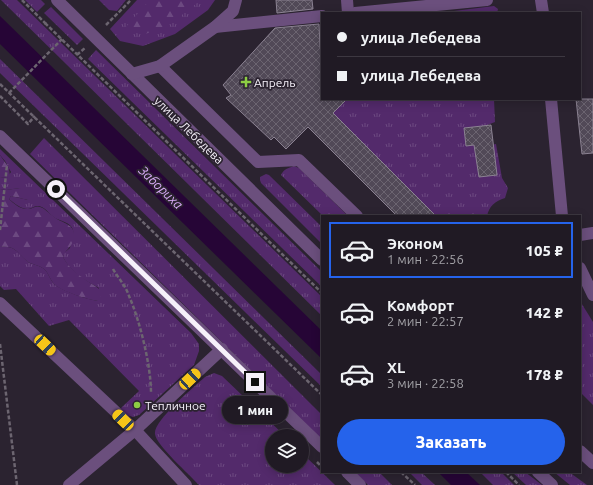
<!DOCTYPE html>
<html lang="ru">
<meta charset="utf-8">
<style>
body{margin:0;font-family:Ubuntu,sans-serif;background:#2d2731;color:#f1f3f6;height:100vh;display:flex;flex-direction:column;font-size:15px;white-space:nowrap}
*{box-sizing:border-box;margin:0}
p{font-size:13px;color:#a2a1a6}
.icon{flex:none;width:22px;height:22px;fill:none;stroke:currentColor;stroke-width:2;stroke-linecap:round;stroke-linejoin:round}
.map{position:relative;flex:1;overflow:hidden}
.sheet{position:absolute;left:321px;top:215px;width:260px;height:258px;display:flex;flex-direction:column;background:#201a24;border-radius:0px;box-shadow:0 2px 10px #0003,0 0 0 1px #3d3841}
.sheet>*{flex:none}
.hud{position:absolute;left:321px;top:12px;width:260px;height:88px;border-radius:0px;box-shadow:0 2px 10px #0003,0 0 0 1px #3d3841;display:grid;align-content:center;height:88px;padding:0 16px;background:#201a24}
.tools{position:absolute;left:265px;top:429px;display:grid;gap:8px}
.tools a{display:grid;place-items:center;width:44px;height:44px;border-radius:50%;background:#201a24;box-shadow:0 2px 10px #0003,0 0 0 1px #3d3841;font-size:20px}
.end{position:absolute;width:18px;height:18px;margin:-9px;border:5px solid #f6f1fa;background:#111;box-shadow:0 0 0 2px #111}
.from{border-radius:50%}
.bubble{position:absolute;height:28px;border-radius:14px;background:#201a24;box-shadow:0 2px 10px #0003,0 0 0 1px #3d3841;font-size:13px;font-weight:800;line-height:28px;text-align:center}
.car{position:absolute;width:12px;height:24px;margin:-12px -6px;border-radius:5px;box-shadow:0 0 3px 1px #0007;background:linear-gradient(#f5c518 24%,#345 0 40%,#f5c518 0 76%,#345 0 86%,#f5c518 0)}
.hud b{display:flex;align-items:center;gap:14px;height:38px;font-size:15px}
.hud b+b{border-top:1px solid #3d3841}
.hud i{width:10px;height:10px;background:#f1f3f6}
ul{padding:7px 0 0;list-style:none}
li{display:flex;align-items:center;gap:12px;height:56px;margin:0 8px 6px;padding:0 8px;border:2px solid transparent;border-radius:0px}
li div{flex:1}
li b{display:block;font-size:15px}
li em{font-style:normal;font-weight:800}
li.selected{border-color:#2563eb}
li>.icon{width:36px;height:36px;stroke-width:1.5}
.cta{display:flex;gap:8px;margin-top:auto;padding:8px 16px}
.cta a{flex:1;height:46px;border-radius:24px;background:#2563eb;color:#fff;font-size:16px;font-weight:800;line-height:46px;text-align:center}
.map>svg:first-child{display:block}
.grass{fill:url(#grass-tufts)}
.forest{fill:url(#forest-firs)}
.water{fill:#260536}
.building{fill:url(#building-cross-hatch);stroke:#8b8292}
.lines{fill:none;stroke-linecap:round;stroke-linejoin:round}
.path{stroke:#6c6570;stroke-width:2.5;stroke-dasharray:4 2;stroke-linecap:butt}
.minor{stroke:#6b4f7d;stroke-width:12}
.path-bridge{stroke:#6c6570;stroke-width:2.5;stroke-dasharray:4 2;stroke-linecap:butt}
.route{stroke:#f6f1fa;stroke-width:5}
.poi-dot{fill:#8dce44;stroke:#2b2330;stroke-width:1.5}
.labels{text-anchor:middle;dominant-baseline:central;stroke-width:3.5;stroke-linejoin:round;paint-order:stroke}
.poi-label{font-size:12px;fill:#f6f1fa;stroke:#2b2330;text-anchor:start}
.street-label{font-size:12px;fill:#f6f1fa;stroke:#2b2330}
.water-label{font-size:13px;font-style:italic;fill:#d8aaf7;stroke:#2b2330}
</style>
<div class="map">
<svg width="593" height="485" viewBox="0 0 593 485">
<defs>
<pattern id="grass-tufts" width="24" height="20" patternUnits="userSpaceOnUse"><rect width="24" height="20" fill="#532a6b"/><path d="M3 7l-1-3M5 7V3M7 7l1-3M15 17l-1-3M17 17v-4M19 17l1-3" fill="none" stroke="#6c4981"/></pattern>
<pattern id="forest-firs" width="22" height="20" patternUnits="userSpaceOnUse"><rect width="22" height="20" fill="#532a6b"/><path d="M5 1l3.5 6h-7zM16 11l3.5 6h-7z" fill="#6c4981"/></pattern>
<pattern id="building-cross-hatch" width="8" height="8" patternUnits="userSpaceOnUse"><rect width="8" height="8" fill="#514957"/><path d="M0 0l8 8M0 8l8-8" fill="none" stroke="#6b6470"/></pattern>
</defs>
<rect width="100%" height="100%" fill="#2b2330"/>
<g class="grass">
<path d="M1,0h16l305,297v19z"/>
<path d="M25,0h16l4,4 -8,8z"/>
<path d="M99,0h27l-9,11 -8,-1z"/>
<path d="M137,0h78l-7,10 -33,24 -32,12 -23,-5 -10,-12z"/>
<path d="M494,6l4,3 -1,4h-59z"/>
<path d="M51,7l32,32 -6,6 -33,-32z"/>
<path d="M96,50l226,222v15l-234,-228z"/>
<path d="M0,59l322,316v12l-322,-314z"/>
<path d="M347,99h147l1,23 -13,5 4,19 10,-2 6,34 6,10 -3,10c-10,3 -16,8 -18,18h-51l-103,-103z"/>
<path d="M44,138l278,277v25l-292,-286z"/>
<path d="M0,149l191,184 8,11v7l-5,14 -55,50 -6,2 -10,-3 -2,-6 18,-17 -70,-71 -20,6 -33,-37 -12,1 -4,-4v-39c16,-2 17,6 28,15 5,3 12,3 17,8 4,4 5,10 10,15 10,7 31,14 43,16l1,-13c-14,-8 -29,-16 -36,-31l1,-4 6,-5c1,-5 4,-13 3,-18 -2,-8 -13,-9 -18,-12 -6,-4 -10,-12 -18,-12 -3,0 -6,3 -9,3 -7,0 -14,-6 -19,-10l2,-3 17,4 -8,-12 -14,2 -6,-1v-12l7,1 4,-6 -6,-11 -5,-6z"/>
<path d="M294,166l5,2 49,48h-25l-42,-41c3,-6 7,-7 13,-9z"/>
<path d="M266,174l3,1 53,52v17l-61,-61 -1,-3v-3z"/>
<path d="M580,301l13,21v83l-13,-13z"/>
<path d="M214,373l8,3 63,60h-13v30h30v-13l33,32h-136c-9,-10 -43,-40 -44,-51 -2,-13 40,-48 50,-57z"/>
<path d="M355,472h24l13,13h-24z"/>
<path d="M409,472h12l14,13h-13z"/>
<path d="M480,472h21l13,13h-21z"/>
<path d="M512,472h13l17,13h-16z"/>
<path d="M554,472h15l18,13h-17z"/>
</g>
<g class="forest">
<path d="M150,0h51l-31,24 -27,11 -19,-6z"/>
<path d="M0,155l9,13 1,8 -3,2 -7,-1z"/>
<path d="M20,188c6,1 11,2 14,8l-6,4 -17,-4 -2,3c4,4 12,11 19,10 5,0 7,-4 12,-2 6,2 8,6 13,9 7,7 22,7 21,20 -1,12 -8,12 -11,21 9,17 25,23 39,34l-2,7 -2,3c-12,-2 -34,-9 -43,-16 -5,-5 -6,-11 -10,-15 -5,-5 -12,-5 -17,-8 -12,-9 -11,-17 -28,-15v-58l6,1z"/>
</g>
<g class="water">
<path d="M0,16l322,315v28l-322,-315z"/>
<path d="M438,472h28l14,13h-29z"/>
</g>
<g class="building">
<path d="M276,0h36l1,9 -36,4z"/>
<path d="M319,24l1,23 2,1v51h25l-14,14 103,103h-39l-89,-89 -22,22 -12,-12 -3,3 -45,-42 5,-3 -8,-10 52,-57z"/>
<path d="M576,99h17v54l-11,1z"/>
<path d="M491,125l6,50 -18,2 -5,-32 -8,1 -2,-18z"/>
</g>
<g class="lines">
<g class="path">
<path d="M22,0l24,24"/>
<path d="M45,23l277,270"/>
<path d="M106,25l25,-25"/>
<path d="M77,53l1,1 7,-6"/>
<path d="M0,84l322,311"/>
<path d="M0,96l28,28 6,-7 -1,-1"/>
<path d="M0,230l7,-65"/>
<path d="M113,269c5,9 13,17 16,27 11,25 22,70 22,97"/>
<path d="M0,344l17,141"/>
<path d="M317,462l5,5"/>
<path d="M401,472l14,13"/>
<path d="M506,472l13,13"/>
</g>
<g class="minor">
<path d="M57,0l265,260"/>
<path d="M347,0l1,13"/>
<path d="M541,0l2,13"/>
<path d="M355,13l132,-13"/>
<path d="M215,27l107,-11"/>
<path d="M160,66l98,96 41,-2 58,56"/>
<path d="M132,74l28,-8 55,-39 18,-16 3,-11"/>
<path d="M551,99l11,117"/>
<path d="M0,136l322,311"/>
<path d="M580,235l13,-2"/>
<path d="M580,268l13,27"/>
<path d="M0,303l135,127 51,55"/>
<path d="M580,451l13,12"/>
<path d="M347,472l13,13"/>
<path d="M538,472l14,13"/>
<path d="M69,485l66,-55 87,-81"/>
</g>
<path class="path-bridge" d="M9,93l53,-54"/>
</g>
<g class="lines">
<path class="route" d="M56,189l199,193"/>
</g>
<g class="poi-dot">
<path d="M244 76h4v4h4v4h-4v4h-4v-4h-4v-4h4z"/>
<circle cx="137" cy="405" r="4"/>
</g>
<g class="labels">
<g class="poi-label">
<text x="254" y="82">Апрель</text>
<text x="145" y="405">Тепличное</text>
</g>
<g class="street-label">
<text transform="translate(189 130) rotate(44)">улица Лебедева</text>
</g>
<g class="water-label">
<text transform="translate(161 187) rotate(44)">Забориха</text>
</g>
</g>
</svg>
<div class="tools">
<a><svg class="icon" aria-label="layers" viewBox="0 0 24 24"><path d="M12 4l9 5-9 5-9-5zM3 14l9 5 9-5"/></svg></a>
</div>
<i class="end from" style="left:56px;top:189px"></i>
<i class="end" style="left:255px;top:382px"></i>
<div class="bubble" style="left:222px;top:396px;width:66px">1 мин</div>
<i class="car" style="left:45px;top:345px;rotate:133deg"></i>
<i class="car" style="left:190px;top:379px;rotate:47deg"></i>
<i class="car" style="left:123px;top:420px;rotate:314deg"></i>
<div class="hud">
<b><i class="from"></i>улица Лебедева</b>
<b><i></i>улица Лебедева</b>
</div>
<section class="sheet">
<ul>
<li class="selected"><svg class="icon" aria-label="car" viewBox="0 0 24 24"><path d="M5 17H2v-5l4-1 3-4h7l3 4 3 1v5h-3M9 17h6M6 11h13"/><circle cx="7" cy="17" r="2"/><circle cx="17" cy="17" r="2"/></svg><div><b>Эконом</b><p>1 мин · 22:56</p></div><em>105 ₽</em></li>
<li><svg class="icon" aria-label="car" viewBox="0 0 24 24"><path d="M5 17H2v-5l4-1 3-4h7l3 4 3 1v5h-3M9 17h6M6 11h13"/><circle cx="7" cy="17" r="2"/><circle cx="17" cy="17" r="2"/></svg><div><b>Комфорт</b><p>2 мин · 22:57</p></div><em>142 ₽</em></li>
<li><svg class="icon" aria-label="car" viewBox="0 0 24 24"><path d="M5 17H2v-5l4-1 3-4h7l3 4 3 1v5h-3M9 17h6M6 11h13"/><circle cx="7" cy="17" r="2"/><circle cx="17" cy="17" r="2"/></svg><div><b>XL</b><p>3 мин · 22:58</p></div><em>178 ₽</em></li>
</ul>
<div class="cta"><a>Заказать</a></div>
</section>
</div>
